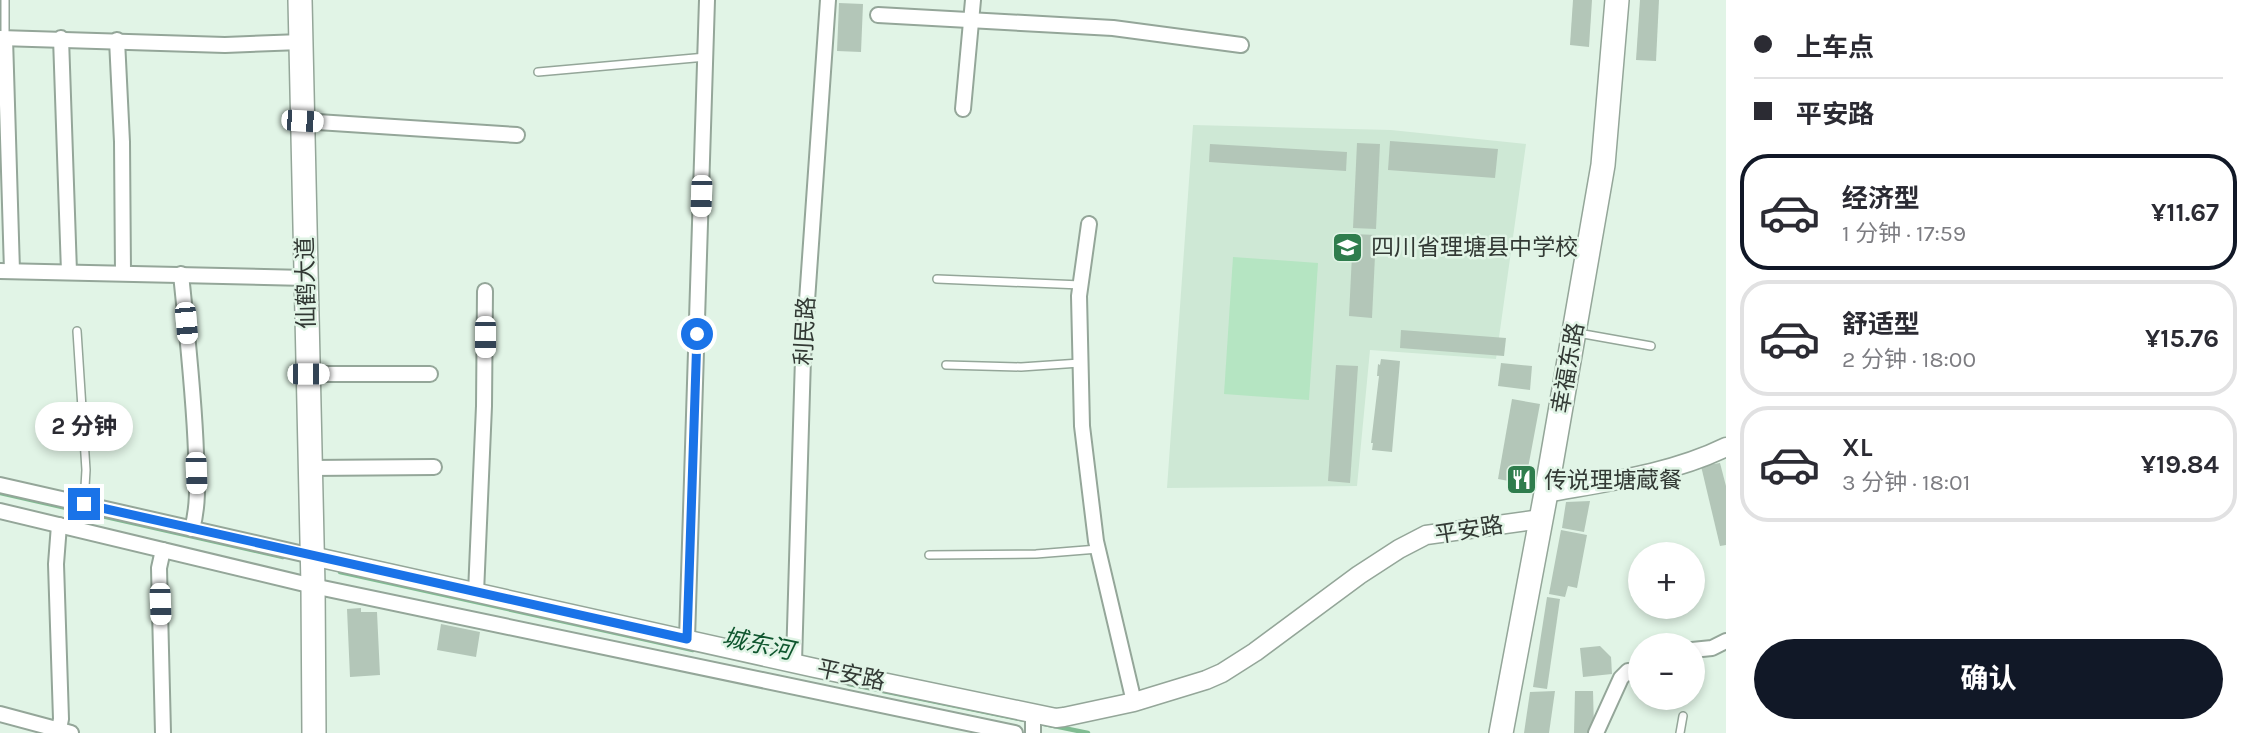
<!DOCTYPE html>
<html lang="zh">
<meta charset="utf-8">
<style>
body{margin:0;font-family:Karla,"Noto Sans SC",sans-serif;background:#f2f2f3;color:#2b2b33;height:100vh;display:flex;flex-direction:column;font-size:26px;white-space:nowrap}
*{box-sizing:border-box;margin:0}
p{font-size:23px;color:#7c7c81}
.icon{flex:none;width:38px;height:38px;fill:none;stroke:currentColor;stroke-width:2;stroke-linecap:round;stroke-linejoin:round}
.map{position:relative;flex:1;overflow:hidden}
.panel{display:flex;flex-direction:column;background:#fff;width:525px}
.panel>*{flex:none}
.guide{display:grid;align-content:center;height:154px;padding:0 28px;background:#fff}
.buttons{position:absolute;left:1628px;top:542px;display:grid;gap:14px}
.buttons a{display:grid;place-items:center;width:77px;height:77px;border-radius:50%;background:#fff;box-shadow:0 4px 10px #0003;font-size:35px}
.end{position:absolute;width:32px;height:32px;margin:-16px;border:9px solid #1a73e8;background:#fff;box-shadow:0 0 0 4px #fff}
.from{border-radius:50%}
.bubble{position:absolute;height:49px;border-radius:24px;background:#fff;box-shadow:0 4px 10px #0003;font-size:23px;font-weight:700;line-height:49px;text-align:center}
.car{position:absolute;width:21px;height:42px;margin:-21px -10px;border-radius:9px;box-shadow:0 0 5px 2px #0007;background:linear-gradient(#fff 24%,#345 0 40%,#fff 0 76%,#345 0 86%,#fff 0)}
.guide b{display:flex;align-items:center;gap:24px;height:66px;font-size:26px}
.guide b+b{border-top:2px solid #e1e1e2}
.guide i{width:18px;height:18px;background:#2b2b33}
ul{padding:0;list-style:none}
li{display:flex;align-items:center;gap:21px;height:116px;margin:0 14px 10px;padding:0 14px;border:4px solid #e1e1e2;border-radius:28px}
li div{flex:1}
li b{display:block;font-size:26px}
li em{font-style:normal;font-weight:700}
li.on{border-color:#111827}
li>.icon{width:63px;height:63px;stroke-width:1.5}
.action{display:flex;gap:14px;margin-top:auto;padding:14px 28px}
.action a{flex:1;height:80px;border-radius:42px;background:#111827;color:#fff;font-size:28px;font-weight:700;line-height:80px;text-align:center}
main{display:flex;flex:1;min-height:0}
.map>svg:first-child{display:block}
.built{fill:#cee8d5}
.green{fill:#b5e5c2}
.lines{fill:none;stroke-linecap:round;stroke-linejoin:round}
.stream{stroke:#80bc92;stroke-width:4.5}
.building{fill:#b3c6b8}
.service-casing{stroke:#94a699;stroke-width:10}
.minor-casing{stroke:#94a699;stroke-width:18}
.tertiary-casing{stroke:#94a699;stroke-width:21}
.primary-casing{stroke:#94a699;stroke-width:26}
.service{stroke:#fff;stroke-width:7}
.minor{stroke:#fff;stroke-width:14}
.tertiary{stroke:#fff;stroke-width:18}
.primary{stroke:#fff;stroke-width:23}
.route{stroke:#1a73e8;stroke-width:9}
.labels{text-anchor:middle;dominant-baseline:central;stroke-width:5;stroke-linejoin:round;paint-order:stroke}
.poi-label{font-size:23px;fill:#323934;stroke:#e1f4e6;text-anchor:start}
.street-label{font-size:23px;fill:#323934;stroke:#e1f4e6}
.water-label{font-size:24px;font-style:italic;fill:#0f562e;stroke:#e1f4e6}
</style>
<main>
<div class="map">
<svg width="1726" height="733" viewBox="0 0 1726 733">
<rect width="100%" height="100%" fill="#e1f4e6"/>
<path class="built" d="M1193,125l198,5 135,14 -30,215 -126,-9 -13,136 -190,2z"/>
<path class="green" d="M1233,257l85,6 -9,137 -85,-6z"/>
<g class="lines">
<g class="stream">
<path d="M0,493l283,64"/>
<path d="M340,572l353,78"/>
<path d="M849,684l239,49"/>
</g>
</g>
<g class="building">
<path d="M1573,0h19l-3,47 -19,-2z"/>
<path d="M1640,0h19l-3,61 -20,-1z"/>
<path d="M839,3l24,1 -2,48 -24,-1z"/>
<path d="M1390,141l108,8 -3,29 -107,-8z"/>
<path d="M1357,143l23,1 -4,85 -23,-1z"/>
<path d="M1210,144l137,8 -1,19 -137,-9z"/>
<path d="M1353,234l23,1 -4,83 -23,-2z"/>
<path d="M1401,330l105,8 -2,18 -104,-8z"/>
<path d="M1381,359l19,2 -8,91 -20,-2 1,-7h-2l8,-67h-2l1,-12 2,1z"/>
<path d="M1501,363l31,3 -2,24 -32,-4z"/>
<path d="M1336,365l22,1 -8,117 -22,-2z"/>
<path d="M1512,399l28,5 -15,80 -27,-5z"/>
<path d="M1720,463l6,23v59l-6,1 -19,-80z"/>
<path d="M1590,501l-6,31 -22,-4 4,-26z"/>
<path d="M1561,530l26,5 -10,53 -9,-2 -3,11 -16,-3z"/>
<path d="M1547,597l13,2 -13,90 -14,-2z"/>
<path d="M361,608v4h16l3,63 -30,2 -3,-68z"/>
<path d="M441,624l39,8 -4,25 -39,-7z"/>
<path d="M1600,646l11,11 1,17 -29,3 -3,-29z"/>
<path d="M1555,691l-6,42h-25l6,-41z"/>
<path d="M1575,691h18l1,38 -2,4h-18z"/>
</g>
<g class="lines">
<defs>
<g id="service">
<path d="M5,38v-38"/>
<path d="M538,72l168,-15"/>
<path d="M937,279l144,6"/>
<path d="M77,331l9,139 -2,34"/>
<path d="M1578,333l73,13"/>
<path d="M946,365l75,2 59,-4"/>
<path d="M929,555l107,-1 62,-5"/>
<path d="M1680,733l3,-17"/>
</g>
<g id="minor">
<path d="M878,15l235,13 128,17"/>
<path d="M0,38l225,7 76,-3"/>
<path d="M5,38l7,233"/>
<path d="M61,38l8,234"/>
<path d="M117,40l5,102 1,131"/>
<path d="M963,109l10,-109"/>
<path d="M302,121l215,14"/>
<path d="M1089,224l-10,72 3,130 14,115 38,161"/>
<path d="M0,271l306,7"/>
<path d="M181,274c6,60 13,120 15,179 1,26 3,51 -4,76"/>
<path d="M308,374h122"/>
<path d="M310,468l124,-1"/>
<path d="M0,485l312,71"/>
<path d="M0,511l313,75 702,147"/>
<path d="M476,593l8,-187 1,-115"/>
<path d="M687,639l20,-639"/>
<path d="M1692,650l20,-2 14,-7"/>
<path d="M794,662l9,-304 25,-358"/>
<path d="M1033,713v20"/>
<path d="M0,714l71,19"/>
<path d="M59,729l2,-10 -5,-155 3,-39"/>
<path d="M163,733l-4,-165 4,-18"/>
<path d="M1596,733l25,-55 7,-7 12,3"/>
</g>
<g id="tertiary">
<path d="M1546,493c60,-11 125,-19 180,-46"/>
<path d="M312,556l503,112 241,50 8,-1 70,-15 72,-22 16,-7 33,-21 104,-77 40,-26 27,-14 115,-16"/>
</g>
<g id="primary">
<path d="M300,0l13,586 1,147"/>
<path d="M1501,733l45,-240 57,-328 14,-165"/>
</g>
</defs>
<use href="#service" class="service-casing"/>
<use href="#minor" class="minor-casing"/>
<use href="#tertiary" class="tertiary-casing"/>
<use href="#primary" class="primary-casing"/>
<use href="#service" class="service"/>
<use href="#minor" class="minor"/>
<use href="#tertiary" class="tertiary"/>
<use href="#primary" class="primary"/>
</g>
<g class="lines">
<path class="route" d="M84,504l603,135 10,-305"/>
</g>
<defs>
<symbol id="school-square" viewBox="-11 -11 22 22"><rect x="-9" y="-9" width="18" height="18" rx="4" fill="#2f7d4d" stroke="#e1f4e6"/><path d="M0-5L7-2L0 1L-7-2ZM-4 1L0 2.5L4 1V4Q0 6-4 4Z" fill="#fff"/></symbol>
<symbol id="restaurant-square" viewBox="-11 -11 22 22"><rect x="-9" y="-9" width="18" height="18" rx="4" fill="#2f7d4d" stroke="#e1f4e6"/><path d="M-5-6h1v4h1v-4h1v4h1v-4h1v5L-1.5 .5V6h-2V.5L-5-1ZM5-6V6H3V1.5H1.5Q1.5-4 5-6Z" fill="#fff"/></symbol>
</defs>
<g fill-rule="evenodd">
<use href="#school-square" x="1330" y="230" width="35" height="35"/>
<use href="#restaurant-square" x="1504" y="462" width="35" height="35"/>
</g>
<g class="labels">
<g class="poi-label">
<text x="1371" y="247">四川省理塘县中学校</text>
<text x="1544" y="480">传说理塘蔵餐</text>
</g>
<g class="street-label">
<text transform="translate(306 283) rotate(-91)">仙鹤大道</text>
<text transform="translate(805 331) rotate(-87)">利民路</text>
<text transform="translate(1568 368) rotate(-80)">幸福东路</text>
<text transform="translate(1469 530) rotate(-9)">平安路</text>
<text transform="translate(851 675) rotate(12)">平安路</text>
</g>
<g class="water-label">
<text transform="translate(758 644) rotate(12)">城东河</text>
</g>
</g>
</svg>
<div class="buttons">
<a>+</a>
<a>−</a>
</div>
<i class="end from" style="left:697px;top:334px"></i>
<i class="end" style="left:84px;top:504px"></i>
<div class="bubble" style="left:35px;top:402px;width:98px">2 分钟</div>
<i class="car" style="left:302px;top:121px;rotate:94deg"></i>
<i class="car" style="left:701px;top:196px;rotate:182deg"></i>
<i class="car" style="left:186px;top:323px;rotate:175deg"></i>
<i class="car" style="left:485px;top:337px;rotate:180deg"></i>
<i class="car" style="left:308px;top:374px;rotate:90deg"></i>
<i class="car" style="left:196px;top:473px;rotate:178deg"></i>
<i class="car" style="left:160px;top:604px;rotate:178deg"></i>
</div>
<section class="panel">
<div class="guide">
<b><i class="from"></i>上车点</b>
<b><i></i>平安路</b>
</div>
<ul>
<li class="on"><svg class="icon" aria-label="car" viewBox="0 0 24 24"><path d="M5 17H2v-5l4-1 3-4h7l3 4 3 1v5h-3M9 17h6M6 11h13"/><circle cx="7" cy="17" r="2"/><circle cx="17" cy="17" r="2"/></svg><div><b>经济型</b><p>1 分钟 · 17:59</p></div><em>¥11.67</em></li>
<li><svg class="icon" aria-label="car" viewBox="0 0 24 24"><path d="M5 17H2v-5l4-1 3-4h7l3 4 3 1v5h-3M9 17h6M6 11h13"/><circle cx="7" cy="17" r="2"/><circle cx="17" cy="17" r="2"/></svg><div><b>舒适型</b><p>2 分钟 · 18:00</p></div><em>¥15.76</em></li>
<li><svg class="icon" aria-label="car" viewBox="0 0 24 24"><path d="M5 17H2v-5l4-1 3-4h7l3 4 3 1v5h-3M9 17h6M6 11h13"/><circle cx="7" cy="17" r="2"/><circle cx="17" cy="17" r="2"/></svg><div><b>XL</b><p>3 分钟 · 18:01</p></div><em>¥19.84</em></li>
</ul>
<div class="action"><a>确认</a></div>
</section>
</main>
